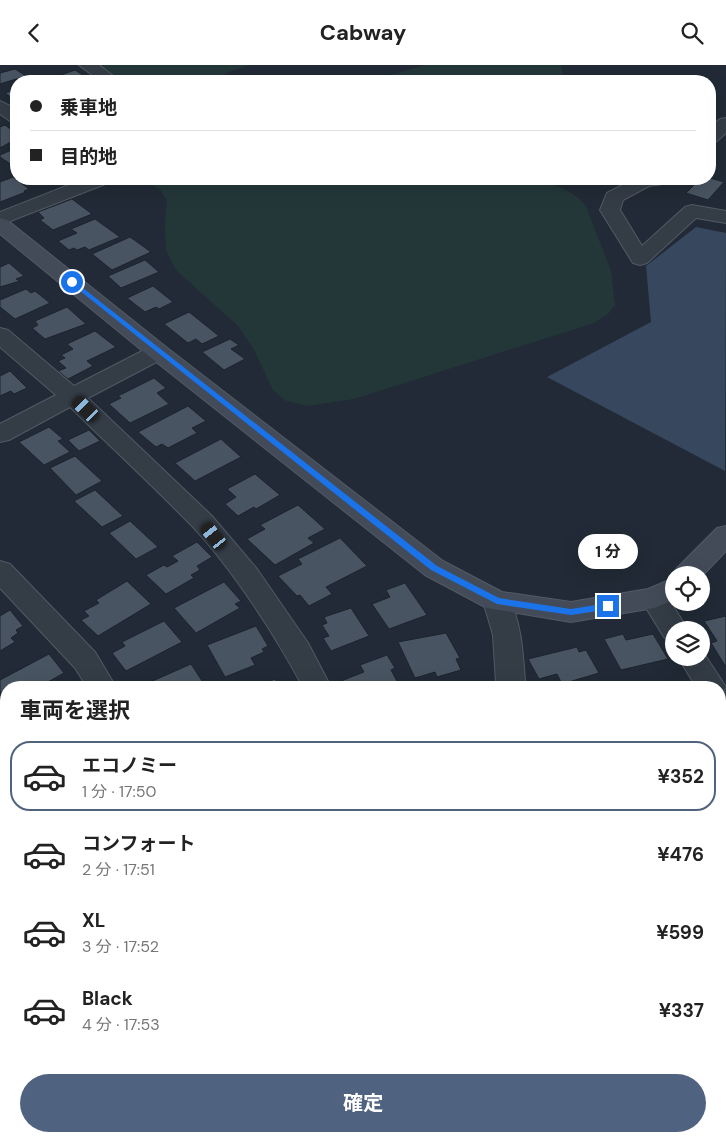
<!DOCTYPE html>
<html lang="ja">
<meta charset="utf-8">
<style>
body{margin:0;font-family:"DM Sans","Noto Sans JP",sans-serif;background:#f6f6f6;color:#222;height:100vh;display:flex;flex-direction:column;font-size:19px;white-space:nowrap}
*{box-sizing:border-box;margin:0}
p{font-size:16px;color:#767676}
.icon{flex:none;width:28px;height:28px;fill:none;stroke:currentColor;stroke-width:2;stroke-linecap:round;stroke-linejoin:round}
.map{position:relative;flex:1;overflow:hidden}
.sheet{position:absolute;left:0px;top:616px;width:726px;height:461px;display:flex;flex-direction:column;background:#fff;border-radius:20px 20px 0 0;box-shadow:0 5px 20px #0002}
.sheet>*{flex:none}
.top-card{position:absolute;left:10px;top:10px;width:706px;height:110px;border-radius:20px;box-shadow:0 5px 20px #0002;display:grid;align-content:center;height:110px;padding:0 20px;background:#fff}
.buttons{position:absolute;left:665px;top:501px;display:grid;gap:10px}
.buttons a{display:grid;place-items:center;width:45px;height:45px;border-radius:50%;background:#fff;box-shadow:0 5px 20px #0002;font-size:25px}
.end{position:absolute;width:22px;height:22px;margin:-11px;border:6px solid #1a73e8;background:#fff;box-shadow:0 0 0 2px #fff}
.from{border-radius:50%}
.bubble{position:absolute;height:35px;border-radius:18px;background:#fff;box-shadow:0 5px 20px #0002;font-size:16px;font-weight:700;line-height:35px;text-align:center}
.car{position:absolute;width:15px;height:30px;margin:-15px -8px;border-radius:6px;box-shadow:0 0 4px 1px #0007;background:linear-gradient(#222 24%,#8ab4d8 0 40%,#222 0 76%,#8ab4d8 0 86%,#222 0)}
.top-card b{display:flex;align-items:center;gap:18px;height:48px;font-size:19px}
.top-card b+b{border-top:1px solid #e0e0e0}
.top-card i{width:12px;height:12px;background:#222}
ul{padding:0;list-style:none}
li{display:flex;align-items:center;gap:15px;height:70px;margin:0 10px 8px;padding:0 10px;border:2px solid transparent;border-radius:20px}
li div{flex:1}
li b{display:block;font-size:19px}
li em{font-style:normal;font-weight:700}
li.on{border-color:#4f627f}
li>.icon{width:45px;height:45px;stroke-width:1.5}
h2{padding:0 20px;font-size:22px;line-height:60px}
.cta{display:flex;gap:10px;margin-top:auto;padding:10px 20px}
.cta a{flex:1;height:58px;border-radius:30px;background:#4f627f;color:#fff;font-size:20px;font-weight:700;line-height:58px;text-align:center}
header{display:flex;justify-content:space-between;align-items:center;height:65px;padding:0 20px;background:#fff;font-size:22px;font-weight:700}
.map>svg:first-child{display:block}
.green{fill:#243738}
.water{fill:#37485e}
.building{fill:#495462;stroke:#1c232d}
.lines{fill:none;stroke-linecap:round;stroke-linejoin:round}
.street-casing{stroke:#525a64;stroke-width:2}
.secondary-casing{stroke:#525a64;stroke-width:2}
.street{fill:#343c46;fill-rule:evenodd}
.secondary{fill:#434b59;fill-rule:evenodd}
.route{fill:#1a73e8}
</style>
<header><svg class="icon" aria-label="back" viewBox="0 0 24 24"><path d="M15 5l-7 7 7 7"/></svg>Cabway<svg class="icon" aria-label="search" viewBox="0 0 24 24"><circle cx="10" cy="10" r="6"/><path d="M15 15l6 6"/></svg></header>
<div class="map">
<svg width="726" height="1077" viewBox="0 0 726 1077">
<rect width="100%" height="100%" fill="#212a36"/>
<g class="green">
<path d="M100,0h149l-20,7 -16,9h-90z"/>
<path d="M425,0h136l2,10 -8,6h-184z"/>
<path d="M143,114h396c17,8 35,11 47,27l25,65 4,34 -7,9 -14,9 -240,76 -46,7 -22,-5 -13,-11 -20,-42 -15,-22 -62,-56 -10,-19 -1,-24 2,-27 -7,-10z"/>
</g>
<path class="water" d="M696,162l30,6 -1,238 -178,-94 104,-55 -5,-56z"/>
<g class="building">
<path d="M15,4l11,7 -26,8v-11z"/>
<path d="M75,5l14,9 -6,2h-39z"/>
<path d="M16,24v12l-11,-8z"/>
<path d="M5,60l11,8v6l-16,9v-21z"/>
<path d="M16,83v19h-1l-15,-10v-2z"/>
<path d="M13,112l16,12 -5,2 2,1 -26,10v-20z"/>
<path d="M710,113l14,4 -16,18 -22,-7 14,-14z"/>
<path d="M72,134l20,15 -39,16 -13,-10 4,-2 -6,-6z"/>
<path d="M95,154l25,18 -31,13 -4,-3 -8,3 -3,-2 -5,2 -11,-9 19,-8 -6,-4z"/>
<path d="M130,172l21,15 -39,18 -20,-16z"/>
<path d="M145,195l14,12 -38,16 -13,-12z"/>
<path d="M9,198l15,13 -8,3 4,2 -20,6v-20z"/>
<path d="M153,221l20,16 -14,7 -3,-2 -11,5 -18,-14z"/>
<path d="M26,224l5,4 4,-2 15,12 -35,16 -15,-12v-7z"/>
<path d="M67,242l19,17 -41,15 -13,-11 6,-3 -3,-4z"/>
<path d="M189,247l30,24 -17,8 -6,-5 -8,4 -24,-19z"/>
<path d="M95,266l21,16 -29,14 6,5 -25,13 -10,-8 8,-3 -8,-7 7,-3 -4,-3 12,-6 -6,-5z"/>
<path d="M230,274l9,6 -8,4 14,10 -21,11 -22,-18z"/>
<path d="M10,306l17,17 -13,6 -3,-3 -11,5v-20z"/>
<path d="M154,313l12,10 -9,5 12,11 -39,19 -21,-19 12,-6 -3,-2z"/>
<path d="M188,341l18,15 -14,7 5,5 -29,15 -6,-4 -6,3 -18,-15z"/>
<path d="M49,362l14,12 -5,2 12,11 -26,13 -25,-23z"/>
<path d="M89,365l11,11 -21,10 -11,-11z"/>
<path d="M221,374l20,18 -46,24 -20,-18z"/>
<path d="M75,391l27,25 -26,14 -26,-27z"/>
<path d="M255,409l25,21 -24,14 -2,-2 -16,9 -13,-12 11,-7 -9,-8z"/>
<path d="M95,425l28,26 -21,11 -28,-26z"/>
<path d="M298,440l27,24 -17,9 6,5 -39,22 -28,-26 18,-10 -5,-4z"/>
<path d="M130,456l28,26 -22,12 -27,-26z"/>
<path d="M340,473l27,28 -41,21 6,7 -23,12 -9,-11 -3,1 -19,-20 24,-12 -4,-5z"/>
<path d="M197,477l15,15 -15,9 3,4 -9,5 3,3 -28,16 -20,-19 18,-10 3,2 11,-6 -6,-5z"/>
<path d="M127,516l24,23 -53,32 -17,-16 8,-4 -5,-5 15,-8 -3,-3z"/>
<path d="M224,517l17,19 -6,3 5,4 -44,25 -22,-25z"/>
<path d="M405,518l22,32 -38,14 -17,-25 18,-7 -4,-7z"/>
<path d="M351,543l18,28 -38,15 -8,-13 6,-2 -7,-11 5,-2 -3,-6z"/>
<path d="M10,545l13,16 -7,4 2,3 -7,5 4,4 -15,9v-35z"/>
<path d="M726,551v51l-15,-24 6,-2 -13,-20z"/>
<path d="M164,556l18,21 -56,29 -14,-18 13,-7 -3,-4z"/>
<path d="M256,561l12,20 -6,3 2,3 -13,6 4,7 -30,12 -18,-32z"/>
<path d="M446,568l14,25 -4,1 5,11 -24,7 -2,-5 -20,6 -17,-36z"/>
<path d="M623,569l3,6 27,-6 15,25 -47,11 -17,-31z"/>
<path d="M577,582l2,5 7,-2 13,23 -37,11 -5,-10 -18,5 -11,-20z"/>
<path d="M49,589l15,19 -18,10 4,4h-44v12l-6,-8v-11z"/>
<path d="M387,590l8,13 -4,2 7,13 -13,4h-40l-4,-6 23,-9 -4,-7z"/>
<path d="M191,599l15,23h-55l-3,-4z"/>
<path d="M275,614l5,8h-25z"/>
<path d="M6,675v34l-6,3v-35z"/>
<path d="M726,726v52l-6,2v-52z"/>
<path d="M6,739v37l-2,1 -2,-6h-2v-30z"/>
<path d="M726,786v28l-6,-16v-11z"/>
<path d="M6,794v11l-6,2v-11z"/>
<path d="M6,805v41l-6,1v-40z"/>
<path d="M720,906l6,24v16h-6z"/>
<path d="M6,908v41l-6,1v-41z"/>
<path d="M6,969v41l-6,1v-41z"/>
<path d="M720,1006h6v51l-6,-1z"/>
<path d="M0,1060h6v11h47v6h-53z"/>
<path d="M72,1071h74l-1,6h-73z"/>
<path d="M338,1071l58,4v2h-59z"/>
<path d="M564,1071h49v6l-48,-1z"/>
</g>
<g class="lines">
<defs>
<g id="street">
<path d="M79,0h20l21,16h-20z"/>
<path d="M0,36l16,8v13l-6,-1 -10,-7z"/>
<path d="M726,53v15l-9,8 -7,2v-16l10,-8z"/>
<path d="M84,114h27l-3,4 -108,42v-13z"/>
<path d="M634,114h38l-3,4 -20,3 -26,14 -3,10 22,36 43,-39 7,-2 34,6v12l-30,-5 -49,45 -7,2 -7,-2 -33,-53 7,-17z"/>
<path d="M0,263l8,2 66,56 76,-39 8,-2 8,2 3,5 -3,5 -78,41 124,118 45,53 51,74 23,44h-28c-28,-52 -69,-116 -110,-160 -40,-41 -82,-80 -123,-120l-61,33 -9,2v-18l56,-29 -56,-48z"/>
<path d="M0,496l10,3 85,88 21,35h-29l-12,-19 -75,-80z"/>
<path d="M654,523l10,3 24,39h-14v11l-10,-4 -24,-39 4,-7z"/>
<path d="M497,526l10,3c14,26 16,57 18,87l3,6h-29l-3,-4 -3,-48 -10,-34 4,-7z"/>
<path d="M701,584l25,38 -3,4 3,1v32l-6,-2v-35h-24l-18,-30h23z"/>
<path d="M6,863v32l-6,1v-32z"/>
<path d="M169,1071h38l-1,6h-38z"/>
<rect x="420" y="1071" width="38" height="6"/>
<path d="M645,1071h38l1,6h-38z"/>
</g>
<g id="secondary">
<path d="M0,153l7,2 159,127 277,214 59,31 69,10 77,-13 26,-11v22l-20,8 -83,14 -84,-14 -62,-33 -275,-218 -150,-123z"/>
<path d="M726,461v25l-25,26v-2h-27l3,-7 40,-40z"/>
</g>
</defs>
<use href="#street" class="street-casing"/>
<use href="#secondary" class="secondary-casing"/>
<use href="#street" class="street"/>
<use href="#secondary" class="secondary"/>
</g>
<path class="route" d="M70,216h4l363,285 62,32 72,11 37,-6 3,1v5l-40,6 -74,-11 -66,-34 -361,-287z"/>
</svg>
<div class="buttons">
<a><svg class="icon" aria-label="locate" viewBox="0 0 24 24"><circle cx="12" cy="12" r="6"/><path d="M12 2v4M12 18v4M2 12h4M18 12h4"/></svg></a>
<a><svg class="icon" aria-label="layers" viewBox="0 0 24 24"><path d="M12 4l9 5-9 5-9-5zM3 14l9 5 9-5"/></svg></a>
</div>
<i class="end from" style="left:72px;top:217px"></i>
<i class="end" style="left:608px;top:541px"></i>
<div class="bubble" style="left:578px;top:469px;width:60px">1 分</div>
<i class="car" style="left:86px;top:344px;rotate:314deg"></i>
<i class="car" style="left:214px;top:471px;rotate:321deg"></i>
<div class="top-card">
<b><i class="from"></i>乗車地</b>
<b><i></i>目的地</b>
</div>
<section class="sheet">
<h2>車両を選択</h2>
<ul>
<li class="on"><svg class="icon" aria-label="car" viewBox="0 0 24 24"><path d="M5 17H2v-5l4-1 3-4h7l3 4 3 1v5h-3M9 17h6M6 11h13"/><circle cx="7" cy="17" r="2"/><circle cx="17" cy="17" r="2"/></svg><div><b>エコノミー</b><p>1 分 · 17:50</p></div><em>¥352</em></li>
<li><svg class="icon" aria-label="car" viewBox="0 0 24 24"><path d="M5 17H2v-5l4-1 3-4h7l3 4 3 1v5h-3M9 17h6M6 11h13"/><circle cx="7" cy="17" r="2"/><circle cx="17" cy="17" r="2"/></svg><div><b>コンフォート</b><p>2 分 · 17:51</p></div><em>¥476</em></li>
<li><svg class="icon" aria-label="car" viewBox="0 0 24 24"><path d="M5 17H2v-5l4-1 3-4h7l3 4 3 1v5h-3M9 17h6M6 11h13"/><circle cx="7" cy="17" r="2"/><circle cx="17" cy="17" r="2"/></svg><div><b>XL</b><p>3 分 · 17:52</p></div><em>¥599</em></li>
<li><svg class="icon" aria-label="car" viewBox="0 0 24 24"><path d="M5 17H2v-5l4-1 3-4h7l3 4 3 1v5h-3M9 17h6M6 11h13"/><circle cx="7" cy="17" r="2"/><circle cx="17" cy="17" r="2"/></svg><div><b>Black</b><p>4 分 · 17:53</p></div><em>¥337</em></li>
</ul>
<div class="cta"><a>確定</a></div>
</section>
</div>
